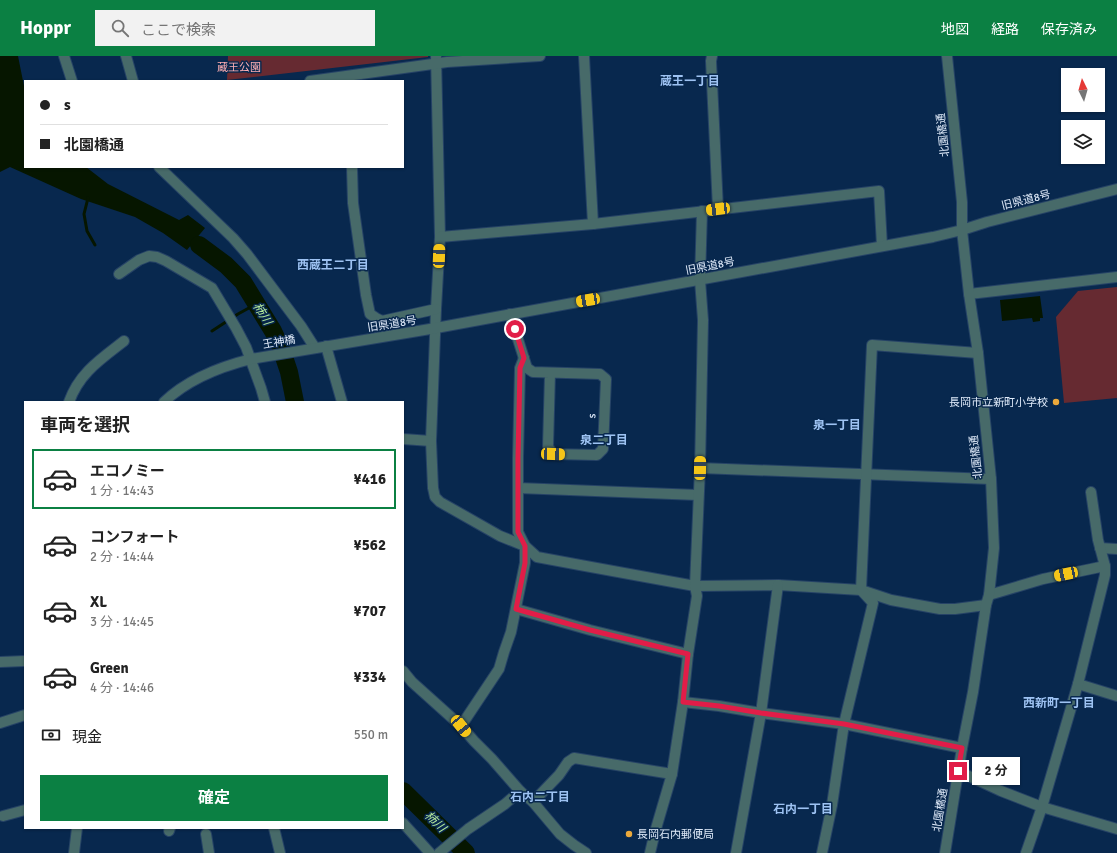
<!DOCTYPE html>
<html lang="ja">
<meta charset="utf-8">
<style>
body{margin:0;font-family:Signika,"Noto Sans JP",sans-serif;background:#f2f2f2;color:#222;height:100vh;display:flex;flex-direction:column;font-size:15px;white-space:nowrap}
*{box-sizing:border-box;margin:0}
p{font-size:13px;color:#767676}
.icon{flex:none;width:22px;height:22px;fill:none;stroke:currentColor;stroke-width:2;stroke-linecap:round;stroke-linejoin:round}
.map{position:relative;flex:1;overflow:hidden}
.details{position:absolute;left:24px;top:345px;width:380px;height:428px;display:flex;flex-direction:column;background:#fff;border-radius:0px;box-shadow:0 1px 3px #0004}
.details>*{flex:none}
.hud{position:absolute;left:24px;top:24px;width:380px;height:88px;border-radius:0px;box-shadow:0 1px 3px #0004;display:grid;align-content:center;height:88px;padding:0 16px;background:#fff}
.needle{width:26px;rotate:355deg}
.tools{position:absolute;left:1061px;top:12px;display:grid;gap:8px}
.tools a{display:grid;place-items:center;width:44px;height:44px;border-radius:0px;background:#fff;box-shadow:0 1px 3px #0004;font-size:20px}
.end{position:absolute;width:18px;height:18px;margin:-9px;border:5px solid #e11d48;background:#fff;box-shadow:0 0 0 2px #fff}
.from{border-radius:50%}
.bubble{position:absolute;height:28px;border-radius:0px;background:#fff;box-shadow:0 1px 3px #0004;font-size:13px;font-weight:700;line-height:28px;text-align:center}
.car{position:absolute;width:12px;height:24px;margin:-12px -6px;border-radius:5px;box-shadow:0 0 3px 1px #0007;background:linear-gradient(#f5c518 24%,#345 0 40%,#f5c518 0 76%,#345 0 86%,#f5c518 0)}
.hud b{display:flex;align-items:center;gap:14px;height:38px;font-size:15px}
.hud b+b{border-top:1px solid #e0e0e0}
.hud i{width:10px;height:10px;background:#222}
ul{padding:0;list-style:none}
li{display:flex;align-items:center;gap:12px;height:60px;margin:0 8px 6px;padding:0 8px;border:2px solid transparent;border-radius:0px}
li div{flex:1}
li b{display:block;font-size:15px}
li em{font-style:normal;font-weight:700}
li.on{border-color:#0b8043}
li>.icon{width:36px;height:36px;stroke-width:1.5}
h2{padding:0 16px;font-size:18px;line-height:48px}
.pay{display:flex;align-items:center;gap:10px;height:44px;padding:0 16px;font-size:15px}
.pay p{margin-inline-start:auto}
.cta{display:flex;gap:8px;margin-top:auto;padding:8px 16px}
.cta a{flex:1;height:46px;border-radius:0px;background:#0b8043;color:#fff;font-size:16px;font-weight:700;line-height:46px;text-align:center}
header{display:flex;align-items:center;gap:24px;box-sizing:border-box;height:56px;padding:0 20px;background:#0b8043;color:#fff}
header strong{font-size:19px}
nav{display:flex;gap:22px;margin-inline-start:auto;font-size:14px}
.search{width:280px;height:36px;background:#f2f2f2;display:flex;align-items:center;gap:10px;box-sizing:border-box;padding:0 14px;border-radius:0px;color:#767676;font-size:15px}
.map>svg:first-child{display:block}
.green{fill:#662a31}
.water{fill:#061600}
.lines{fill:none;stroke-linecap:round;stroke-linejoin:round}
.stream{stroke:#061600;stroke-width:3}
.river{stroke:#061600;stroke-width:18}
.minor-casing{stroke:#264366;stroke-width:12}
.minor{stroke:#476a69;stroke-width:10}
.route{stroke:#e11d48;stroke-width:5}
.poi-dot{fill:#eca93b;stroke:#08284e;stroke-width:1.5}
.labels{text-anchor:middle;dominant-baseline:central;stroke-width:3;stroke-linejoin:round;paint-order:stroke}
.park-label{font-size:11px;fill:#ffaeb3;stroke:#08284e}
.street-label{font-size:11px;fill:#e0ebfa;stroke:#08284e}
.poi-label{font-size:11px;fill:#e0ebfa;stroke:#08284e;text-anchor:end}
.neighbourhood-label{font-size:12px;font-weight:bold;fill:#9dc2f2;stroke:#08284e}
.water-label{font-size:12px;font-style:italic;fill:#b7eb9b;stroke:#08284e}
</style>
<header>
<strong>Hoppr</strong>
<div class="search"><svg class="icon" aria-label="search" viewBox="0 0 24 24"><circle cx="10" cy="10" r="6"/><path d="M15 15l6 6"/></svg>ここで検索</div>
<nav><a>地図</a><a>経路</a><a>保存済み</a></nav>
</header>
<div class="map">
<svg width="1117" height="797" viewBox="0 0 1117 797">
<rect width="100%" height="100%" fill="#08284e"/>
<g class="green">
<path d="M228,0h200v1l-201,23z"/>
<path d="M1117,231v111l-53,5 -8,-86 22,-26z"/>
</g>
<g class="water">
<path d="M0,0h18l7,35v76h61l22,17 71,36 9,-5 17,13 -18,22 -24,-17 -28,-16 -54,-18 -71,-32 -10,5z"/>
<path d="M1040,240l3,22h-3v3l-7,1 -1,-4 -30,3 -2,-21z"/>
</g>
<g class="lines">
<g class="stream">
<path d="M88,142l-4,16 3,17 8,14"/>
<path d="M212,275l26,-17 18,-10"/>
</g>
<g class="river">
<path d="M199,189l27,20 17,17 30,49 8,17 8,24 6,30"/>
<path d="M403,735l63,62"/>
</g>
<defs>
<g id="minor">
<path d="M64,0l8,25"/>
<path d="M126,0l7,25"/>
<path d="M436,0l4,181 -4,72 -5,132 2,47 2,9 5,5 60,34 25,10 12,11 43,8 115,21 83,-1 83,5 30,10 49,9h15l31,-4"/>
<path d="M584,0l9,168"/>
<path d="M712,0l-1,5 7,148"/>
<path d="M310,25l137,-19 93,-6"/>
<path d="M159,111l74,71 14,16 54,72 14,22"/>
<path d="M352,111l1,36 13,92 4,19 6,4 6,3 54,-12"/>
<path d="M440,181l153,-13 286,-33 3,55"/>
<path d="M119,218l20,-14 10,-4 8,1 9,4 46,27 24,40 10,19 15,41 4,14"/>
<path d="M969,238l148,-17"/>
<path d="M510,258l17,54 6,4 67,2 6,5 -3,70 -6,6 -44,-1 -5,-7 2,-74"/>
<path d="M326,290l16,56"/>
<path d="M69,346c10,-29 32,-43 55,-61"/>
<path d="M164,346c24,-23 55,-35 87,-43l185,-31 497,-91 29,-7 25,-8 130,-33"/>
<path d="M403,383l28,2"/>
<path d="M700,412l291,11"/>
<path d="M518,432l180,7"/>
<path d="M1100,492l17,1"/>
<path d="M989,539l54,-16 62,-13"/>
<path d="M516,553l74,21 98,24"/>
<path d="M0,606l25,-1"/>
<path d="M403,615l9,11 49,44 13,15 18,18 28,32 13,11 27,32 14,11 12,8"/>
<path d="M1078,628l39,12"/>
<path d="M683,646l36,4 42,7 83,11 118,24"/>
<path d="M0,667l25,-8"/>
<path d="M461,670l38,-57 5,-17 7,-20 14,-69v-17l-7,-14v-74l2,-90 4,-10"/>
<path d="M958,715l43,20 41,16 75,22"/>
<path d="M533,746l26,-27 9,-13 6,-4 98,16"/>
<path d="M3,760l22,-6"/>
<path d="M403,767l27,30"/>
<path d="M274,772l6,25"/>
<path d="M169,775l1,-3"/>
<path d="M206,778l3,19"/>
<path d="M74,797l3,-25"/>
<path d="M439,797l29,-24 37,-25 15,-13"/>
<path d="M650,797l5,-21 17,-58 11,-72 5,-48 9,-58 -2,-10 5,-118 3,-148 -3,-40 2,-69"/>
<path d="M736,797l25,-140 17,-128"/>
<path d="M822,797l10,-48 12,-81 29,-121 -12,-13 11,-245 106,8"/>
<path d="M945,797l17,-105 11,-56 13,-87 3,-10 5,-47 -3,-69 -13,-126 -9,-59 -7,-64v-28l-15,-146"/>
<path d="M1026,797l16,-46 36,-123 27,-109v-9l-7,-26 -7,-48"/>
</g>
</defs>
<use href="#minor" class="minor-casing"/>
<use href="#minor" class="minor"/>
</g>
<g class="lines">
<path class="route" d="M515,273l9,29 -4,10 -2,90v74l7,14v17l-9,46 74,21 98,24 -5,48 36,4 42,7 83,11 118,24 -4,23"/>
</g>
<g class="poi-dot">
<circle cx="1056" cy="346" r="4"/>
<circle cx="629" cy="778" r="4"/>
</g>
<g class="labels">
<g class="park-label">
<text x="239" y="11">蔵王公園</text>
</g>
<g class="street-label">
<text transform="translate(943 79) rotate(-96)">北園橋通</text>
<text transform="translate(1026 144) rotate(-14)">旧県道8号</text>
<text transform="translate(710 210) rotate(-11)">旧県道8号</text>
<text transform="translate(392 268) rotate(-9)">旧県道8号</text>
<text transform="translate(279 286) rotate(-10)">王神橋</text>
<text transform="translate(592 360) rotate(-87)">s</text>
<text transform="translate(976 401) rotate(-96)">北園橋通</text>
<text transform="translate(940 754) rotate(-81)">北園橋通</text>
</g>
<g class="poi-label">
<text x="1048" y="346">長岡市立新町小学校</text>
<text x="637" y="778" text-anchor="start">長岡石内郵便局</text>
</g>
<g class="neighbourhood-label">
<text x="690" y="25">蔵王一丁目</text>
<text x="333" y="209">西蔵王二丁目</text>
<text x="837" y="369">泉一丁目</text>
<text x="604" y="384">泉二丁目</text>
<text x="1059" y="647">西新町一丁目</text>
<text x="540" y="741">石内二丁目</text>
<text x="803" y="753">石内一丁目</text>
</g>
<g class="water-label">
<text transform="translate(262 258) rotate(58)">柿川</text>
<text transform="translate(435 766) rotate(44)">柿川</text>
</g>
</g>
</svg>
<div class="tools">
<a><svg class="needle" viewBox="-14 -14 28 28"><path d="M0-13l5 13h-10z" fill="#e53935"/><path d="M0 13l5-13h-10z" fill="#767676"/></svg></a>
<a><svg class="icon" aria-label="layers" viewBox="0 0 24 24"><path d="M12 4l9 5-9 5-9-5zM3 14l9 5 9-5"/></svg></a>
</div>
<i class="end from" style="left:515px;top:273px"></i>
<i class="end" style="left:958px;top:715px"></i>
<div class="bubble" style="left:972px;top:701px;width:48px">2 分</div>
<i class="car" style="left:718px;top:153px;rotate:263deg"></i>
<i class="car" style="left:439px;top:200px;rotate:2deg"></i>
<i class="car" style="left:588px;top:244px;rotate:260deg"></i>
<i class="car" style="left:553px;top:398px;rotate:92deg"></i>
<i class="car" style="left:700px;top:412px;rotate:1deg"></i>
<i class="car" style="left:1066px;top:518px;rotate:258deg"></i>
<i class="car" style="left:461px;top:670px;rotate:141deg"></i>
<div class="hud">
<b><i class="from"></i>s</b>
<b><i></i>北園橋通</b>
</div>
<section class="details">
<h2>車両を選択</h2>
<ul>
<li class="on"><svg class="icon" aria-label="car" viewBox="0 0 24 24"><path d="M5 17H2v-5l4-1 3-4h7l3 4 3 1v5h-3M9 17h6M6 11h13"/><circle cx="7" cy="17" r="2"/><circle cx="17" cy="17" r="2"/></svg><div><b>エコノミー</b><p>1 分 · 14:43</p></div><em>¥416</em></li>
<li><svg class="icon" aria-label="car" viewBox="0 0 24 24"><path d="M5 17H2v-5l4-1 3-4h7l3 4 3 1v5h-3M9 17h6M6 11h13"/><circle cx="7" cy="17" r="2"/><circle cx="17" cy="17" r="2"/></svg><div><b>コンフォート</b><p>2 分 · 14:44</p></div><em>¥562</em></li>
<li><svg class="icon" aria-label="car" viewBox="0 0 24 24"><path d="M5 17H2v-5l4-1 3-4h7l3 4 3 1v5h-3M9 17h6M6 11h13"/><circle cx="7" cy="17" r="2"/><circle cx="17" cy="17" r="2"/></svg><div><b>XL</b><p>3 分 · 14:45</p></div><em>¥707</em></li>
<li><svg class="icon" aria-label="car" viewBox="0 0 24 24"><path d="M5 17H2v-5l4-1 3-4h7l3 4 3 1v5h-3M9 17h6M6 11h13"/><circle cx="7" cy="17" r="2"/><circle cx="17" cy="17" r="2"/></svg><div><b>Green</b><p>4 分 · 14:46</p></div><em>¥334</em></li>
</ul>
<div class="pay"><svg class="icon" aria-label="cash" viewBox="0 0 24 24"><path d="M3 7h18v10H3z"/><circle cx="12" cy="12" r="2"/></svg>現金<p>550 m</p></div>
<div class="cta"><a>確定</a></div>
</section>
</div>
